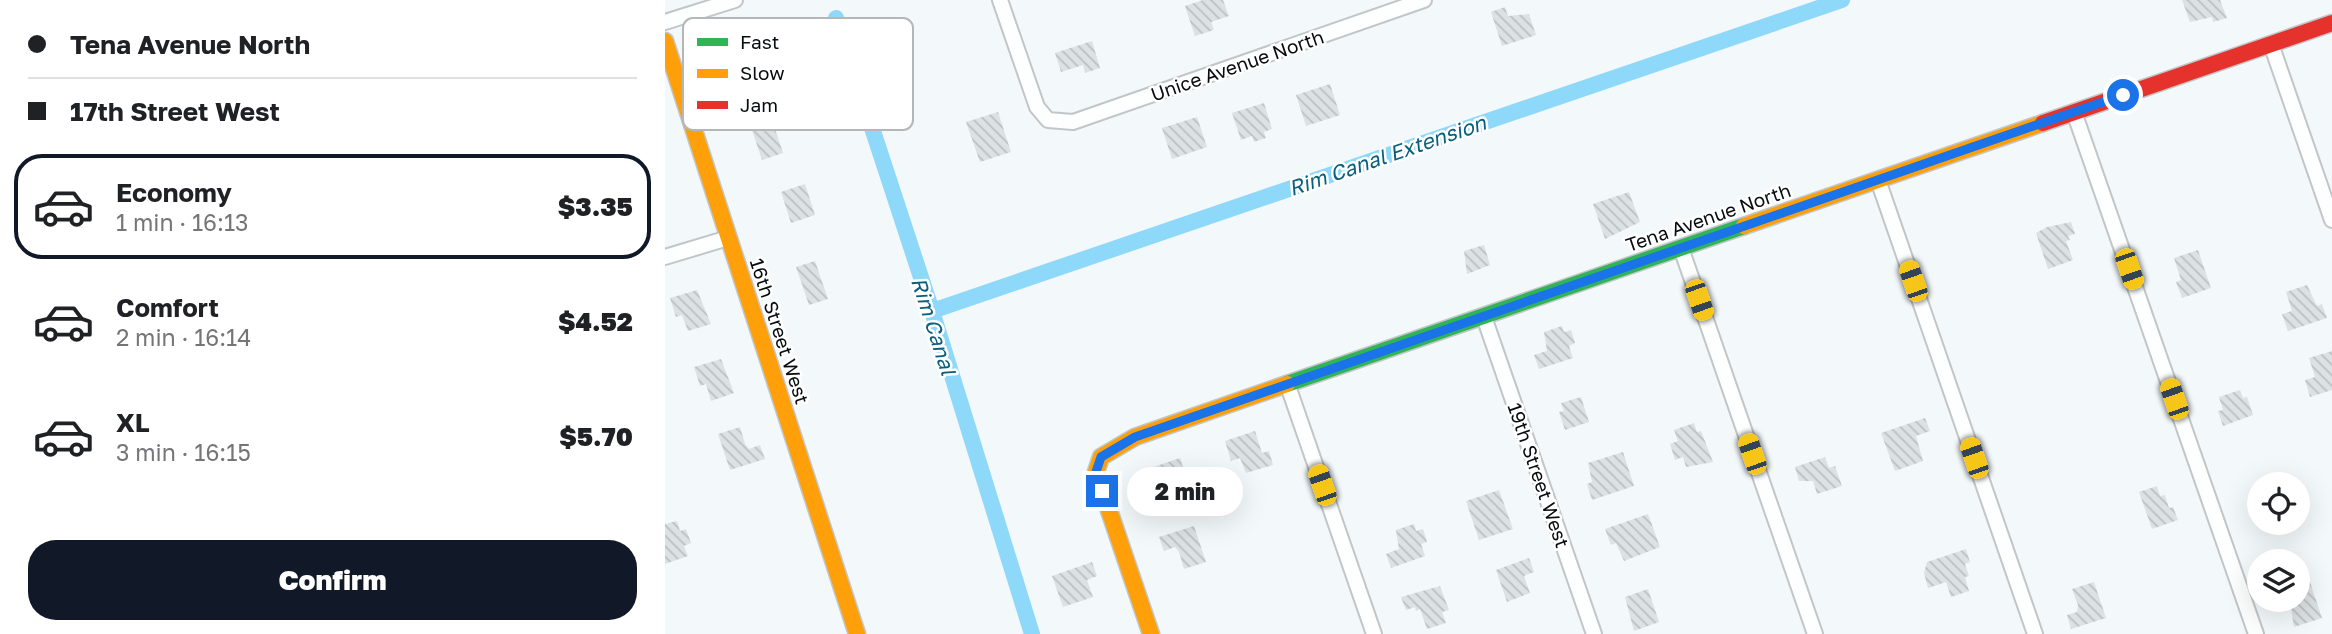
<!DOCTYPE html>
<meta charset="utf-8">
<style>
body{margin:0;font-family:"Golos Text",sans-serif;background:#f6f6f6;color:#202124;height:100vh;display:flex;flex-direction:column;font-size:26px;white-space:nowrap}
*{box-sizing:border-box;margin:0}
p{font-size:23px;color:#757577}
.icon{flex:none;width:38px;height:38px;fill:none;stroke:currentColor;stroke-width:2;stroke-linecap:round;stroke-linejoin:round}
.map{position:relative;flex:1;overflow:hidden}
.panel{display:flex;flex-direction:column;background:#fff;width:665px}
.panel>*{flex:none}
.banner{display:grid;align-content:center;height:154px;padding:0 28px;background:#fff}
.controls{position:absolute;left:1582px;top:472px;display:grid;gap:14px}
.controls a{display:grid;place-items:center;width:63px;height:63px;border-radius:50%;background:#fff;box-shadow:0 7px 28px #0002;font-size:35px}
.end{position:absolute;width:32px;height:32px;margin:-16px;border:9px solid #1a73e8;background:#fff;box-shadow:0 0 0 4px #fff}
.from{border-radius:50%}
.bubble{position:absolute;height:49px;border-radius:24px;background:#fff;box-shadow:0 7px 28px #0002;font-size:23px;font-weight:800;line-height:49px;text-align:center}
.car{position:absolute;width:21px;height:42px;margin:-21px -10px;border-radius:9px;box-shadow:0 0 5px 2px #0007;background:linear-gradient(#f5c518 24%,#345 0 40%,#f5c518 0 76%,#345 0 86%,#f5c518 0)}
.banner b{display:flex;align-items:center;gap:24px;height:66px;font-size:26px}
.banner b+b{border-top:2px solid #e0e0e0}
.banner i{width:18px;height:18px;background:#202124}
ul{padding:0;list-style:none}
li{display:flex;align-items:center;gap:21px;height:105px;margin:0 14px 10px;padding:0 14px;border:4px solid transparent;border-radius:28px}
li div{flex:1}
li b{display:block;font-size:26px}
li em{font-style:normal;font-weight:800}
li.active{border-color:#111827}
li>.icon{width:63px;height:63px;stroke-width:1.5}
.button{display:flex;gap:14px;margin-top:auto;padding:14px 28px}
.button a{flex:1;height:80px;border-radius:28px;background:#111827;color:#fff;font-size:28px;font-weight:800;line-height:80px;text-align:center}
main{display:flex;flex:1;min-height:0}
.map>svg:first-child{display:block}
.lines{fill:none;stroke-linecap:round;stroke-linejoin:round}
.canal{stroke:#8ed8f9;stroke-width:16}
.building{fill:url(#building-back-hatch)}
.street-casing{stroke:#c1c6c8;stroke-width:18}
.fast-casing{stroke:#c1c6c8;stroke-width:19}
.slow-casing{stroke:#c1c6c8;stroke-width:19}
.jam-casing{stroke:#c1c6c8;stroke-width:19}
.street{stroke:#fdfefe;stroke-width:14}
.fast{stroke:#30b455;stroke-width:16}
.slow{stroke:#ff9f0a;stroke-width:16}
.jam{stroke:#e5322d;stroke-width:16}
.route{stroke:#1a73e8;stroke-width:9}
.labels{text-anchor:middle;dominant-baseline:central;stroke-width:5;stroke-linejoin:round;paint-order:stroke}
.street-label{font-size:19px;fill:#070c0e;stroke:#fff}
.water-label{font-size:21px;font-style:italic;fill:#09607e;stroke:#fff}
.key{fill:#fff;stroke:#b5b6b7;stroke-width:2}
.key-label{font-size:19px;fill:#070c0e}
</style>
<main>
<section class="panel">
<div class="banner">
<b><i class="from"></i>Tena Avenue North</b>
<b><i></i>17th Street West</b>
</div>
<ul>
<li class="active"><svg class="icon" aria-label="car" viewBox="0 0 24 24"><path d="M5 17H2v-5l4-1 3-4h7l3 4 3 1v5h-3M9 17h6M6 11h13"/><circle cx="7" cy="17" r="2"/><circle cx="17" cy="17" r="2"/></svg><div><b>Economy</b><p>1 min · 16:13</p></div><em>$3.35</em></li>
<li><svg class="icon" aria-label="car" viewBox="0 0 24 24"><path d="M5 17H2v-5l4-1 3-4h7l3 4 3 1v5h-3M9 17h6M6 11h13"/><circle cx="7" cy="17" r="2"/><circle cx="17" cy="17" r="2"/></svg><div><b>Comfort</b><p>2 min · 16:14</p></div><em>$4.52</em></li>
<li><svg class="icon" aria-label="car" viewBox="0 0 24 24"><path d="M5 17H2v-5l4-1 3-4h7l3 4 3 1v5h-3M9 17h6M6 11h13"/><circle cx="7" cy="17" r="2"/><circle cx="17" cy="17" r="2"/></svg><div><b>XL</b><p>3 min · 16:15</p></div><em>$5.70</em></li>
</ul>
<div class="button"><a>Confirm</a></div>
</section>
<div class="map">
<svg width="1667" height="634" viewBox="0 0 1667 634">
<defs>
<pattern id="building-back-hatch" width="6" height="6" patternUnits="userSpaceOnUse" patternTransform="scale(1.75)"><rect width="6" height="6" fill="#dce1e3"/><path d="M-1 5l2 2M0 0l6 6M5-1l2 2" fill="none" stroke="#bbc0c2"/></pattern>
</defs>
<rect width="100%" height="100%" fill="#f3f8fa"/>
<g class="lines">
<g class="canal">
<path d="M171,18l96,293 100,323"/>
<path d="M267,311l910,-311"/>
</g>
</g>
<g class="building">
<path d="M538,0h20l6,16 -18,6 3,8 -19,6 -10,-30z"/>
<path d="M1517,0h38l7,18 -14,4 -1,-5 -22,5z"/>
<path d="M840,7l3,9 21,-2 7,21 -34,11 -11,-34z"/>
<path d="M427,41l8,27 -15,5 -2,-8 -22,7 -6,-19z"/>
<path d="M665,84l10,31 -34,11 -10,-31z"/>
<path d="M599,103l8,26 -8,3 2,6 -12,4 -2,-6 -11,4 -9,-27z"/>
<path d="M103,108l15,45 -21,7 -15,-45z"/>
<path d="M333,112l13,40 -31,10 -14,-40z"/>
<path d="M532,117l10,30 -35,12 -10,-31z"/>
<path d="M140,184l10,31 -24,8 -10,-31z"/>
<path d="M964,192l11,30 -35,17 -12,-35z"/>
<path d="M1406,222l4,12 -7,2 2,4 -4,1 7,19 -25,9 -12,-36 11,-6z"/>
<path d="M819,245l6,20 -23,9 -3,-23z"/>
<path d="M1533,250l13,38 -29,10 -6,-16 5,-2 -7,-22z"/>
<path d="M150,261l13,38 -19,6 -13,-38z"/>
<path d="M1642,285l10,21 5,-2 5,14 -39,13 -6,-17 10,-3 -6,-19z"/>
<path d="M32,290l14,34 -23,7 -6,-16 -6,2 -6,-19z"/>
<path d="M897,326l2,6 7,-2 4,13 -6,3 4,12 -34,11 -5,-14 13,-4 -3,-19z"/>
<path d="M1667,351v39l-22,7 -5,-17 10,-3 -6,-19z"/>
<path d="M56,359l13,34 -23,8 -5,-17 -6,2 -6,-19z"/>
<path d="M1575,390l3,8 4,-1 6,18 -30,11 -5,-15 5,-1 -4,-13z"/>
<path d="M916,397l8,25 -24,8 -6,-18 5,-1 -3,-8z"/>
<path d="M1260,418l5,13 -14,5 7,25 -28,10 -14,-38z"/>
<path d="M1029,423l3,9 4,-1 12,31 -27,5 -3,-10 -8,3 -5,-16 8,-3 -4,-11z"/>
<path d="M75,427l5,17 4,5 11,-4 5,14 -35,11 -12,-36z"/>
<path d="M590,431l7,22 7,-2 4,14 -27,8 -6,-15 -9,3 -6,-20z"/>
<path d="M958,452l11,34 -42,14 -5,-16 5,-2 -4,-19z"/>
<path d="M1160,457l4,11 6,-2 7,20 -25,8 -4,-13h-14l-4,-14z"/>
<path d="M515,458l12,36 -37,13 -5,-13 5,-2 -7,-23z"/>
<path d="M1492,486l3,10 5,-1 4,13 4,-1 5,13 -26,9 -13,-37z"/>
<path d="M834,490l14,39 -34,11 -13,-39z"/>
<path d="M983,514l12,33 -36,14 -8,-18 -5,2 -6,-16z"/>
<path d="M12,521l3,10 6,-2 5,14 -7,3 4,10 -23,8v-40z"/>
<path d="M749,524l2,7 7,-2 4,13 -6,2 4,12 -34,12 -5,-14 13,-5 -3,-19z"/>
<path d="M529,526l12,36 -22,7 -5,-17 -4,-5 -11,4 -5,-14z"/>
<path d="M1301,549l4,13 -5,2 4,12 -4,1 4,14 -18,6 -5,-15 -18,6 -4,-15 3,-11z"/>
<path d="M864,558l5,14 -10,4 6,17 -23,9 -11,-32z"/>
<path d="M427,562l5,14 -10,4 6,17 -30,10 -11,-31z"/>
<path d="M1429,582l12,36 -35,11 -4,-14 10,-3 1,-7 -6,-16z"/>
<path d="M1645,582l12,36 -28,9 -4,-24 8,-3v-14z"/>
<path d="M775,586l9,24 -7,2 4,11 -19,6 -7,-20 -4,2 -1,-4 -9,3 -5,-13z"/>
<path d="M983,589l11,33 -25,9 -9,-34z"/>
</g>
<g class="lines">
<defs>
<g id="street">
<path d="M335,0l37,107 11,13 25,2 351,-122"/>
<path d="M0,22l70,-22"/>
<path d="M1606,44l61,176"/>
<path d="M1409,112l182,522"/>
<path d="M1213,180l157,454"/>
<path d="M1016,248l134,386"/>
<path d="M0,257l63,-19"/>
<path d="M819,317l110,317"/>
<path d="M623,386l86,248"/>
</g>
<path id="fast" d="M622,384l457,-158"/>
<g id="slow">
<path d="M0,41l192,593"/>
<path d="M1079,226l299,-103"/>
<path d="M486,634l-55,-162 5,-15 34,-20 152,-53"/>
</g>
<path id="jam" d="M1378,123l289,-100"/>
</defs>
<use href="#street" class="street-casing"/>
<use href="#fast" class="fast-casing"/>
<use href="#slow" class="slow-casing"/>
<use href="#jam" class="jam-casing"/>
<use href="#street" class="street"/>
<use href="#fast" class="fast"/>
<use href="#slow" class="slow"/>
<use href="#jam" class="jam"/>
</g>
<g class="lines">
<path class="route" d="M437,491l-6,-19 5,-15 34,-20 988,-342"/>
</g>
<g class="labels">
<g class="street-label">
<text transform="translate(572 65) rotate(-19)">Unice Avenue North</text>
<text transform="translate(1043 217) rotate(-19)">Tena Avenue North</text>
<text transform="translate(115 331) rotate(72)">16th Street West</text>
<text transform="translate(874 475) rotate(71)">19th Street West</text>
</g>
<g class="water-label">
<text transform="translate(722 155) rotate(-19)">Rim Canal Extension</text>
<text transform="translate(269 326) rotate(72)">Rim Canal</text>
</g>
</g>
<rect x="18" y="18" width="230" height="112" rx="10" class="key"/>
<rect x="32" y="38" width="31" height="8" fill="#30b455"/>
<rect x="32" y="69" width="31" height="9" fill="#ff9f0a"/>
<rect x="32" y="101" width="31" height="8" fill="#e5322d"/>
<g class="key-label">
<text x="75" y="49">Fast</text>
<text x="75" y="80">Slow</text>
<text x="75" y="112">Jam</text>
</g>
</svg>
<div class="controls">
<a><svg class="icon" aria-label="locate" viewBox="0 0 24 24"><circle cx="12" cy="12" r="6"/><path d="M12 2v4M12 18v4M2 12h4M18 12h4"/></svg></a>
<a><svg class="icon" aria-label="layers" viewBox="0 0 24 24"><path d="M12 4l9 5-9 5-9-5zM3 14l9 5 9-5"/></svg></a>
</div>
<i class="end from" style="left:1458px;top:95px"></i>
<i class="end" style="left:437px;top:491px"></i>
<div class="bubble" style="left:462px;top:467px;width:116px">2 min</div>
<i class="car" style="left:1464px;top:269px;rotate:161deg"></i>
<i class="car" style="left:1248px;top:281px;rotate:341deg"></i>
<i class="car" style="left:1034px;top:300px;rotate:161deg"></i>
<i class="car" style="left:1509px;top:399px;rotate:341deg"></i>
<i class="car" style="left:1087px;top:454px;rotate:341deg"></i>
<i class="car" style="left:1309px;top:458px;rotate:341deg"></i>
<i class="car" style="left:657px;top:485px;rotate:341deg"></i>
</div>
</main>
